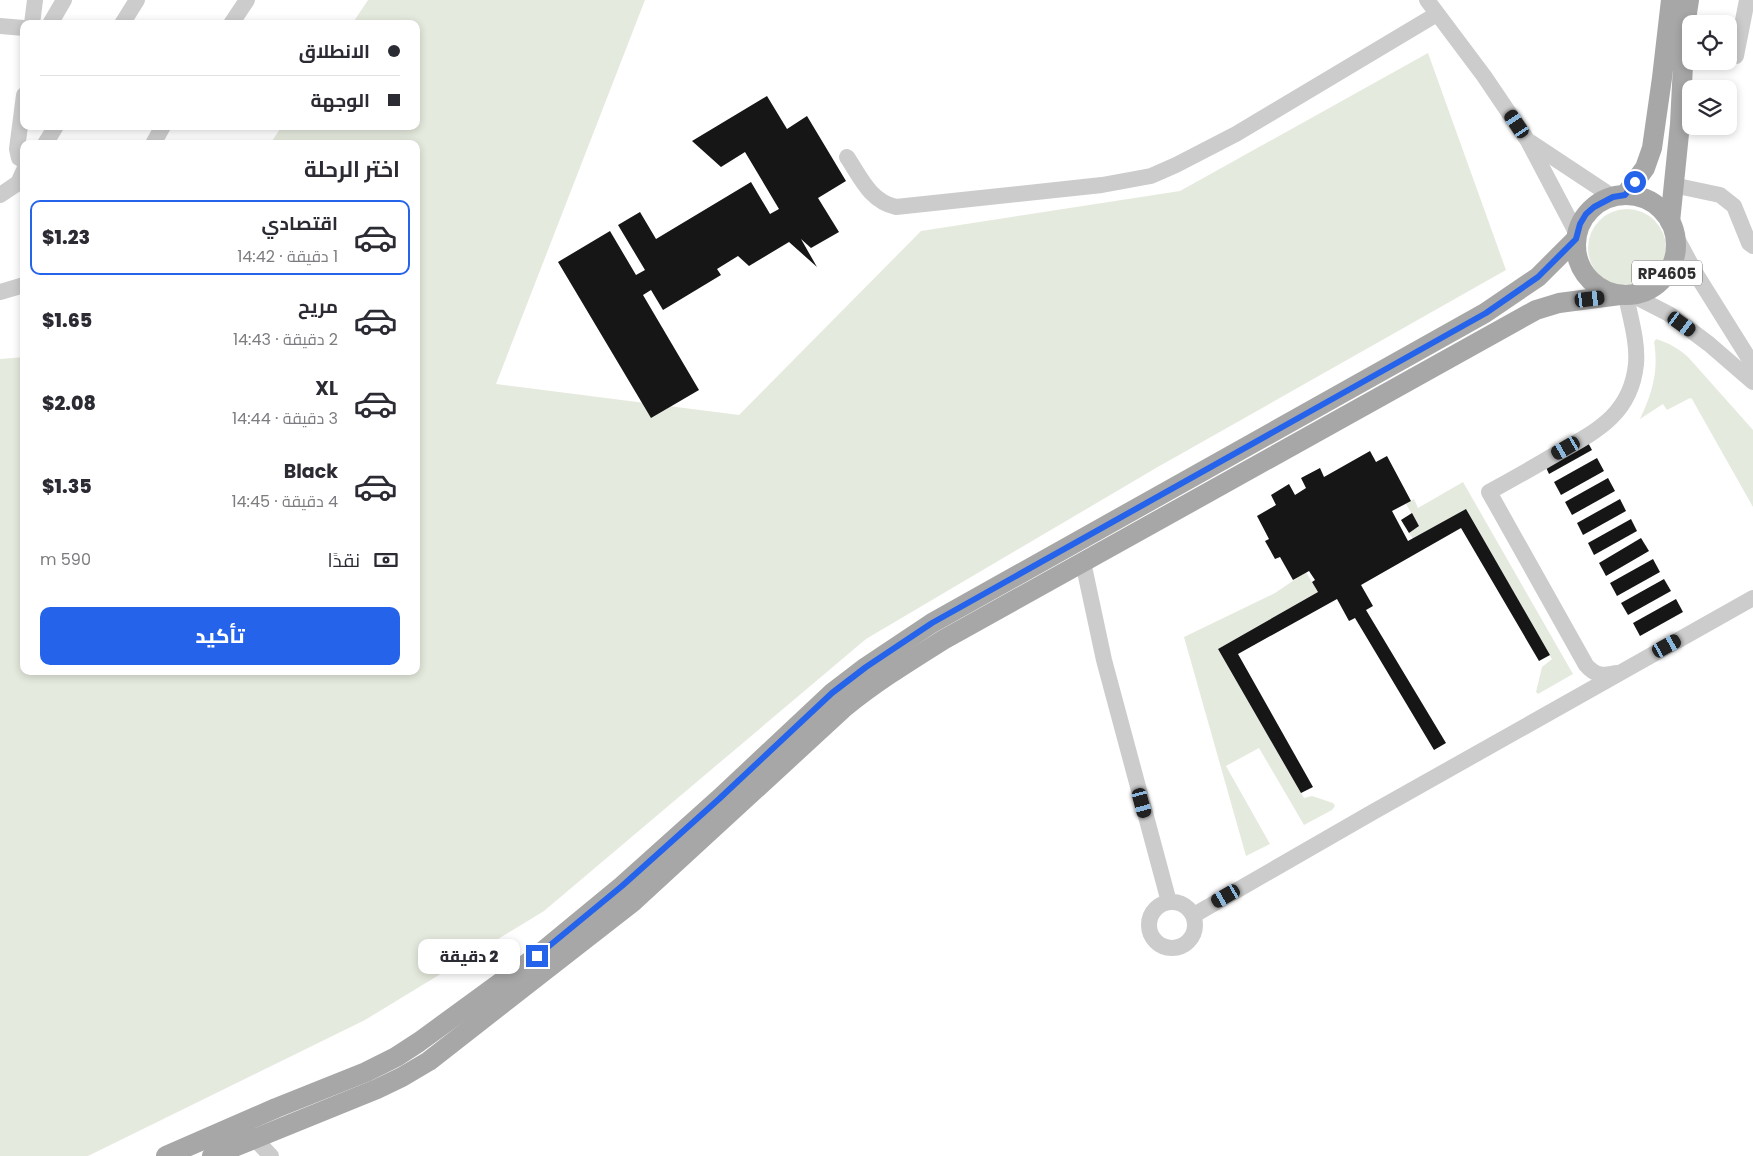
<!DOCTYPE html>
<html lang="ar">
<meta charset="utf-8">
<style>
body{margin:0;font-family:Poppins,Cairo,sans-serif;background:#f7f7f7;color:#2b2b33;direction:rtl;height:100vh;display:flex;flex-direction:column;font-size:19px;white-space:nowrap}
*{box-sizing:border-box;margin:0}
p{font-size:16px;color:#7c7c81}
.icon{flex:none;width:28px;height:28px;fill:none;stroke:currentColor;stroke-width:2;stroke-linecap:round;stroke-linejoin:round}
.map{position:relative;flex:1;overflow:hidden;direction:ltr}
.sheet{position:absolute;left:20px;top:140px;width:400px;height:535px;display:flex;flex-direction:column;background:#fff;border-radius:10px;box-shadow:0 2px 8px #0003;direction:rtl}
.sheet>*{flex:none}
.banner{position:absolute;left:20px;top:20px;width:400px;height:110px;border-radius:10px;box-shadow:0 2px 8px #0003;direction:rtl;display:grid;align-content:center;height:110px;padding:0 20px;background:#fff}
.tools{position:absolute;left:1682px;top:15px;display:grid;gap:10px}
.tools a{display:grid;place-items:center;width:55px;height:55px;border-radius:10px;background:#fff;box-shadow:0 2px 8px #0003;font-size:25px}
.end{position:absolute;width:22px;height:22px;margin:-11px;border:6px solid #2563eb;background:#fff;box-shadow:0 0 0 2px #fff}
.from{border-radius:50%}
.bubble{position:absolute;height:35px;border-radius:10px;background:#fff;box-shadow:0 2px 8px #0003;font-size:16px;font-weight:800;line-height:35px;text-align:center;direction:rtl}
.car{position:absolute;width:15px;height:30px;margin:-15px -8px;border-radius:6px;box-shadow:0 0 4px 1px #0007;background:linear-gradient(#222 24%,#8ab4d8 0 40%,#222 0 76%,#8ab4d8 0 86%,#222 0)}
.banner b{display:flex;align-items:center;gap:18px;height:48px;font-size:19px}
.banner b+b{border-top:1px solid #e1e1e2}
.banner i{width:12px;height:12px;background:#2b2b33}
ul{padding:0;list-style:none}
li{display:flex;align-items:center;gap:15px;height:75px;margin:0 10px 8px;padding:0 10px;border:2px solid transparent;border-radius:10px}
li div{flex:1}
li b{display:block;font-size:19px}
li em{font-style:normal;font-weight:800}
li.active{border-color:#2563eb}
li>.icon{width:45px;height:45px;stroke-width:1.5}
h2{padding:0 20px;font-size:22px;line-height:60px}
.pay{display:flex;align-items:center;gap:12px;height:55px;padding:0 20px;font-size:19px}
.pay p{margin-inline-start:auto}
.button{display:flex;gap:10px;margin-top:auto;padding:10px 20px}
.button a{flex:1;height:58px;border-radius:10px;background:#2563eb;color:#fff;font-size:20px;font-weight:800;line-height:58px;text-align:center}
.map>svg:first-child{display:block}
.green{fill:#e5eade}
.building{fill:#161616}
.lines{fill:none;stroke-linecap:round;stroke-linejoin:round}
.minor{stroke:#ccc;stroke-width:16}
.major{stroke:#a7a7a7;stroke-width:20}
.route{stroke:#2563eb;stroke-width:6}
.labels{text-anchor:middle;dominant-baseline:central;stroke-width:5;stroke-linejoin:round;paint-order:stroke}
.shield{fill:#fff;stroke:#6d6d6d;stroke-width:1}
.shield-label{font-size:15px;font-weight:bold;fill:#2f2f2f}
</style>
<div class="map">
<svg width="1753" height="1156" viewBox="0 0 1753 1156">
<rect width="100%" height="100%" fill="#fff"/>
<g class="green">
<path d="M368,0h277l-149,384 243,31 182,-184 259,-40 248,-138 78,217 -350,198 -290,171 -322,272 -179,109 -277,136h-88v-797l24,-2v314h392v-527h-146l12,-18h134v-102h-64z"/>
<circle cx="1627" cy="248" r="39"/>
<path d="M1656,339c13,4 22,9 32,18l65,73v77l-61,-108 -2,-1 -23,12 -4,-6 -23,15c12,-25 19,-48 14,-77z"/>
<path d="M1463,482l110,192 -35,20 -2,-2 6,-25 10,-8 -86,-149 -53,29 -4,-6 10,-7 -13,-22 8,-5 4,9z"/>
<path d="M1306,572l12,20 -100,57 86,149 8,-2 21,7 2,3 -3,4 -28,15 -45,-77 -33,18 44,78 -24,12 -62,-219 91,-44z"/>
</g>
<g class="building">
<path d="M767,96l20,33 20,-13 39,65 -28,17 21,34 -28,16 -10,-9 16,28 -28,-25 -40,24 -11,-10 -21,13 4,6 -58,35 -12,-20 -8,5 56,95 -48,28 -93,-156 52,-31 26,44 9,-5 -27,-45 22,-13 16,27 95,-57 19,32 9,-5 -34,-57 -24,15 -29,-26z"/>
<path d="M1586,439l6,11 -43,24 -5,-11z"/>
<path d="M1370,451l6,11 11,-6 24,45 -19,10 16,30 58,-32 84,146 -11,6 -78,-133 -100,57 12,21 -7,4 80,133 -12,7 -79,-132 -6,3 -12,-22 -99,55 75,133 -12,6 -83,-144 100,-57 -6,-10 3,-2 -6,-9 -16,9 -13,-23 -5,2 -10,-18 4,-2 -12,-23 19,-11 -5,-10 18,-11 6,11 11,-7 -5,-10 19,-10 4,9z"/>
<path d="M1597,458l7,13 -43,24 -7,-13z"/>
<path d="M1608,478l7,13 -43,24 -7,-13z"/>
<path d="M1620,499l6,12 -43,24 -6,-12z"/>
<path d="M1412,513l7,13 -10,7 -8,-13z"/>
<path d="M1631,519l6,12 -43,24 -6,-12z"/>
<path d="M1641,538l8,13 -43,25 -7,-13z"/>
<path d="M1653,559l7,13 -43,24 -7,-13z"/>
<path d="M1664,579l7,12 -43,24 -7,-12z"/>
<path d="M1676,599l7,13 -43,24 -7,-13z"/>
</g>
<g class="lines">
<g class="minor">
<path d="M1427,0l57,76 44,65 49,93"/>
<path d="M32,24l3,-24"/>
<path d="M50,24l14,-24"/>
<path d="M122,24l15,-24"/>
<path d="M231,24l16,-24"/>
<path d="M0,26l24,2"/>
<path d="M1736,56l11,-56"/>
<path d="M24,95l-7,54 2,9 5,3"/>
<path d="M1530,142l83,55"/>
<path d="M45,144l11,-18"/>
<path d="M153,144l10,-18"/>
<path d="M847,157c14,21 23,44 49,50l206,-22 49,-9 25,-11 60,-31 201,-120"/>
<path d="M1673,185l47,10 14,11 15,37 4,3"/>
<path d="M0,195l18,-12 6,-13"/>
<path d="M1674,233l22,41 57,91"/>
<path d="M0,292l24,-7"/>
<path d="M1632,295l37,19 40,30 44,38"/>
<path d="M1083,562l21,98 65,242"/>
<path d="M1616,673c-12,3 -21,3 -30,-8l-97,-173c22,-12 45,-25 67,-38 39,-22 75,-39 80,-90 2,-22 -6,-47 -10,-68"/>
<circle cx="1172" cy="925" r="23"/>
<path d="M1194,915l179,-103 380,-214"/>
<path d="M254,1138l17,18"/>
</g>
<g class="major">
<path d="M1625,195l20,-27 7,-20 10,-70 9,-78"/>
<circle cx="1626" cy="245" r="50"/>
<path d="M1670,222l10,-98 5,-98 4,-26"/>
<path d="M166,1156l110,-48 90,-36 30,-15 23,-15 118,-86 85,-70 97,-87 113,-106 34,-26 66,-44 553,-310 53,-36 38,-38"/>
<path d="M212,1156l165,-67 25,-12 27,-16 205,-160 211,-194c32,-26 63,-45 98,-67l593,-330 23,-7 61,-8"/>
</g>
</g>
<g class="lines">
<path class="route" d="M537,956l85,-70 97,-87 113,-106 34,-26 66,-44 554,-310 52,-36 38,-38 4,-15 6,-10 8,-7 19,-10 12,-2 10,-13"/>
</g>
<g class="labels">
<rect class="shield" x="1632" y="260.5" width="70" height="25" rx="4"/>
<g class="shield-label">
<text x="1667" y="273">RP4605</text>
</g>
</g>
</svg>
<div class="tools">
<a><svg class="icon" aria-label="locate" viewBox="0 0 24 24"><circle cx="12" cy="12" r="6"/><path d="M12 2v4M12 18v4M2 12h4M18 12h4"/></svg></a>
<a><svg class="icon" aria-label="layers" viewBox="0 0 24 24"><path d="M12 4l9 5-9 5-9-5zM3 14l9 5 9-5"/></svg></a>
</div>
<i class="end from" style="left:1635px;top:182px"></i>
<i class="end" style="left:537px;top:956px"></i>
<div class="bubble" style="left:418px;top:939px;width:102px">2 دقيقة</div>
<i class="car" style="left:1517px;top:124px;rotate:326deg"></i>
<i class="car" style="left:1590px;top:299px;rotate:83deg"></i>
<i class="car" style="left:1682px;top:324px;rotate:126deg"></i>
<i class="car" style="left:1566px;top:448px;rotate:240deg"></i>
<i class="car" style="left:1667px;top:646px;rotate:61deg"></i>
<i class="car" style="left:1142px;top:803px;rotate:165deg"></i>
<i class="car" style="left:1226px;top:896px;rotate:240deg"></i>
<div class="banner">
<b><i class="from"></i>الانطلاق</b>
<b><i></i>الوجهة</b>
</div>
<section class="sheet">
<h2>اختر الرحلة</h2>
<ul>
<li class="active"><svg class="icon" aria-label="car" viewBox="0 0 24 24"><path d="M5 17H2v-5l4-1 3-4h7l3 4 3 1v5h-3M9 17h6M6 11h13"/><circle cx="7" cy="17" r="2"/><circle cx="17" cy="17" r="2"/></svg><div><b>اقتصادي</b><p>1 دقيقة · 14:42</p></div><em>$1.23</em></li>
<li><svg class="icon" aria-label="car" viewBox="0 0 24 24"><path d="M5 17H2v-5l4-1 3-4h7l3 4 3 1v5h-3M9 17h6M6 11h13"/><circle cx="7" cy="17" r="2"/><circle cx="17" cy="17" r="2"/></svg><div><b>مريح</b><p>2 دقيقة · 14:43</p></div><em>$1.65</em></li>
<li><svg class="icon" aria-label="car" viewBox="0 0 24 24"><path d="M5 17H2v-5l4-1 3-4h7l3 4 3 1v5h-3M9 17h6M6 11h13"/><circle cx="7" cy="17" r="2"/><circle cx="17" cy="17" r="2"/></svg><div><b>XL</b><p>3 دقيقة · 14:44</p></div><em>$2.08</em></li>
<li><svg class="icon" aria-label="car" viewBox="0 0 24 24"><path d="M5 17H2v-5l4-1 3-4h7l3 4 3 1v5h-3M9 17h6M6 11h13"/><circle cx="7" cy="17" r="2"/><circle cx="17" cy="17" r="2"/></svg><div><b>Black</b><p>4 دقيقة · 14:45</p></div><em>$1.35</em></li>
</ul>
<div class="pay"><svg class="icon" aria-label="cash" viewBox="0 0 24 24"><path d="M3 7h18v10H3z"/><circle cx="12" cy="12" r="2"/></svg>نقدًا<p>590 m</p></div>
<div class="button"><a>تأكيد</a></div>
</section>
</div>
